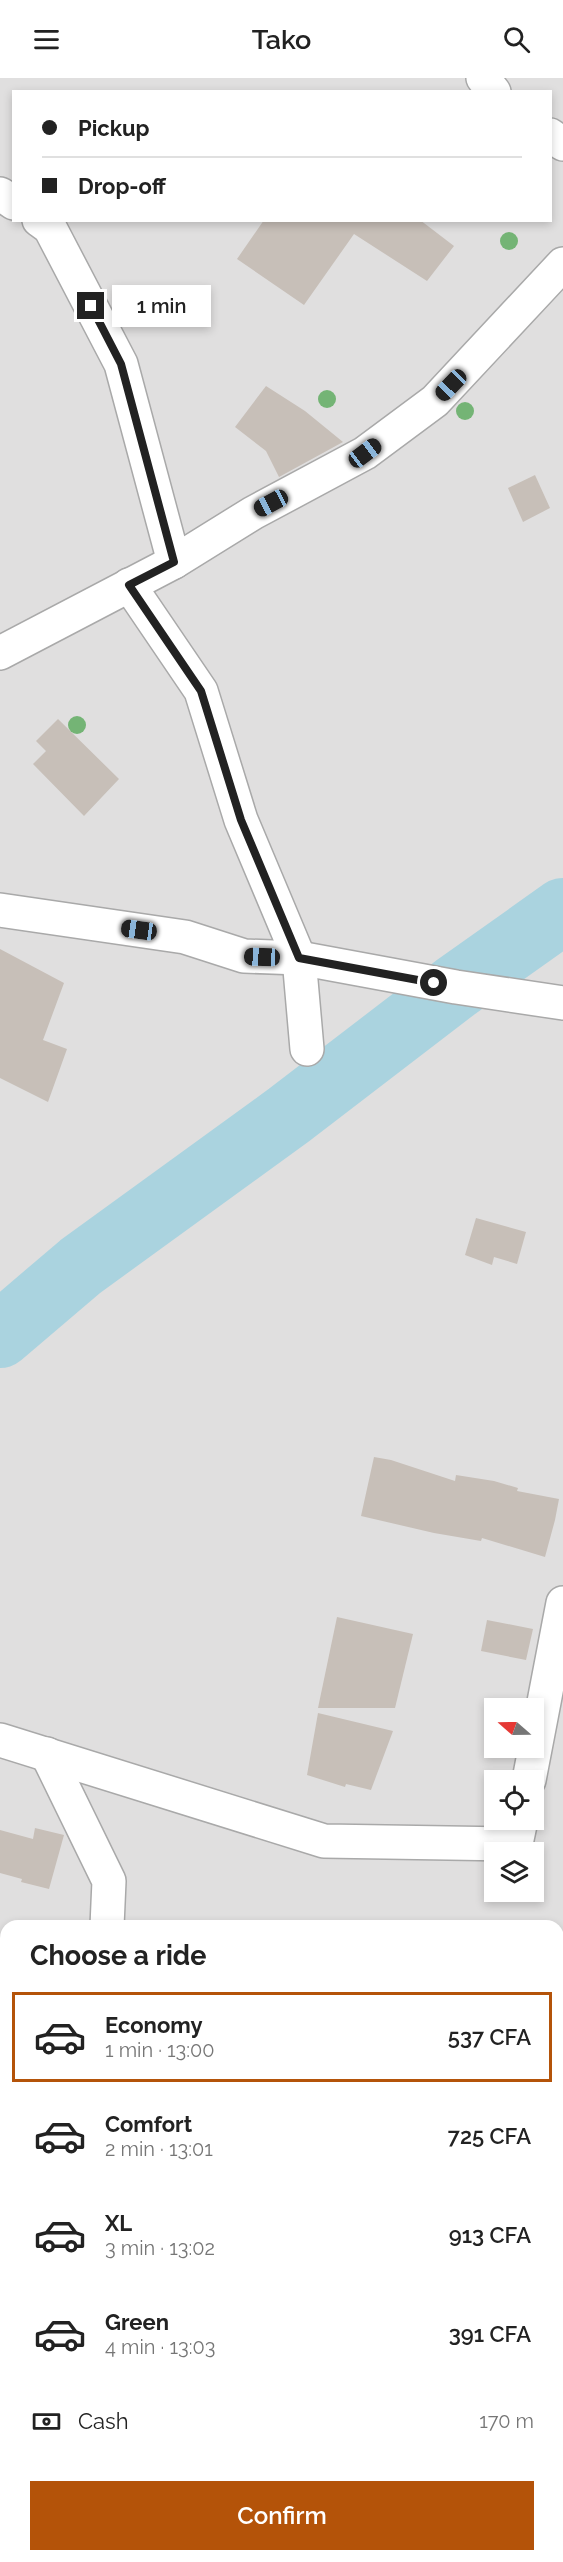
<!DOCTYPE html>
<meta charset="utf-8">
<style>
body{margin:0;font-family:Raleway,sans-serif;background:#f6f6f6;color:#222;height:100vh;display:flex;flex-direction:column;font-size:22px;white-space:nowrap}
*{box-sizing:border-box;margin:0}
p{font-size:20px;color:#767676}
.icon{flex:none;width:33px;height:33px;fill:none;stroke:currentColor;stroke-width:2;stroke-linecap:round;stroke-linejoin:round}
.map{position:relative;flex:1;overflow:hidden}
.sheet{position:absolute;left:0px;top:1842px;width:564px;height:642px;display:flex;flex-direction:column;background:#fff;border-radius:18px 18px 0 0;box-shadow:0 3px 9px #0003}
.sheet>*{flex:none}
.banner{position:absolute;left:12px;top:12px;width:540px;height:132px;border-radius:0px;box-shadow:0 3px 9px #0003;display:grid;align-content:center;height:132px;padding:0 30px;background:#fff}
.needle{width:39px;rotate:290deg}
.controls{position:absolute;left:484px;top:1620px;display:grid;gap:12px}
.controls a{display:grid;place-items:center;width:60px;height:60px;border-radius:0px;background:#fff;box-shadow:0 3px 9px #0003;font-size:30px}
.end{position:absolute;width:27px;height:27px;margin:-14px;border:8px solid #222;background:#fff;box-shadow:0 0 0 3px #fff}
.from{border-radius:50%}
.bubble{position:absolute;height:42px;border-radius:0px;background:#fff;box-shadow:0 3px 9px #0003;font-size:20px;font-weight:600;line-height:42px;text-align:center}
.car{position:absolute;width:18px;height:36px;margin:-18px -9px;border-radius:8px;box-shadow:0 0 4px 2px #0007;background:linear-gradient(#222 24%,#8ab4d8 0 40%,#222 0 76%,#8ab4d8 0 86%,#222 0)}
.banner b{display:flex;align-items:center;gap:21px;height:57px;font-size:22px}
.banner b+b{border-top:2px solid #e0e0e0}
.banner i{width:15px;height:15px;background:#222}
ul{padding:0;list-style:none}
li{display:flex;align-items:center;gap:18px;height:90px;margin:0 12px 9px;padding:0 18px;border:3px solid transparent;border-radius:0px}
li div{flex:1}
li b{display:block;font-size:22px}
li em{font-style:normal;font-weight:600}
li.selected{border-color:#b45309}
li>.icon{width:54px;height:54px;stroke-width:1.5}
h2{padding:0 30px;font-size:27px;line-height:72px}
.pay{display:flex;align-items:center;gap:15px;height:66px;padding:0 30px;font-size:22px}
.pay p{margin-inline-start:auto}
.action{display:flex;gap:12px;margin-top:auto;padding:12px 30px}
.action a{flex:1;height:69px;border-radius:0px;background:#b45309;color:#fff;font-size:24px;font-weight:600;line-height:69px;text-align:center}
header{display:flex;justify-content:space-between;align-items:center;height:78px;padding:0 30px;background:#fff;font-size:27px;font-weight:600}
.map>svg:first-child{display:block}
.residential{fill:#e0dfdf;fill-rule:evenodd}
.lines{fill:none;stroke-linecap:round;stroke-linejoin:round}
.river{stroke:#aad3df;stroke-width:66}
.building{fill:#c7bfb8}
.minor-casing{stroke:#a9a9a9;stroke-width:36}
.minor{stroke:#fff;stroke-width:33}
.tree{fill:#74b475}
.route{stroke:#222;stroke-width:8}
</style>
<header><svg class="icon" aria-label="menu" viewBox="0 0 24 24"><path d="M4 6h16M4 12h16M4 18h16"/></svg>Tako<svg class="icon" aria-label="search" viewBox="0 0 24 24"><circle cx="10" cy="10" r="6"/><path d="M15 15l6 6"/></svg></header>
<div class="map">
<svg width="563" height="2484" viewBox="0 0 563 2484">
<rect width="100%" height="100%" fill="#f2efe9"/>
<path class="residential" d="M0,0h563v2484h-563zM14,14h536v128h-536zM495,1630h39v40h-39zM495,1702h39v40h-39zM495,1774h39v40h-39zM6,1848h552v630h-552z"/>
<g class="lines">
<path class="river" d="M0,1257l81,-69 208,-151 167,-128 107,-76"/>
</g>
<g class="building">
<path d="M264,142h156l34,26 -27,35 -73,-47 -50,71 -67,-46z"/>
<path d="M266,308l39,25 38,31 -64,35 -13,-26 -31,-24z"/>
<path d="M535,397l15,33 -27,14 -15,-34z"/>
<path d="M58,641l61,60 -35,37 -51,-52 13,-13 -10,-10z"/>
<path d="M0,871l64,34 -21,57 24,9 -19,53 -48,-24z"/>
<path d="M476,1140l50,14 -9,32 -23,-7 -2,8 -27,-10z"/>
<path d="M374,1379l17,3 64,21 1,-6 38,6 24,7 -1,3 42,8 -4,21 -10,37 -63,-19 -1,3 -47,-8 -73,-17z"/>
<path d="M337,1539l76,17 -18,74h-77z"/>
<path d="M487,1542l46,9 -7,31 -45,-9z"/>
<path d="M318,1635l75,18 -22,59 -25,-6 -1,3 -38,-12z"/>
<path d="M35,1750l29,7 -15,54 -28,-7 1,-3 -22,-6v-43l33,9z"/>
</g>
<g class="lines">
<defs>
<g id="minor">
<path d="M483,0l11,14"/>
<path d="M550,57l13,9"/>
<path d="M0,116l14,9"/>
<path d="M39,142l11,8 71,136 53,198"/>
<path d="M129,507l72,106 40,129 58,138 8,91"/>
<path d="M0,575l174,-91 79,-49 112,-60 70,-52 128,-137"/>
<path d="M0,832l185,27 59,19 55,2 157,29 107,16"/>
<path d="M0,1662l324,101 192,3 5,-24"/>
<path d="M47,1676l62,127 -2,45"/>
<path d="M529,1702l34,-177"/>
<path d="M0,2228l6,-27"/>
<path d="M368,2484l1,-6"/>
</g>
</defs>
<use href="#minor" class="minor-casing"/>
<use href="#minor" class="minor"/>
</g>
<g class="tree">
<circle cx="509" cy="163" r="9"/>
<circle cx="327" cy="321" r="9"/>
<circle cx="465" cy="333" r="9"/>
<circle cx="77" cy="647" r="9"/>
</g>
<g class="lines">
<path class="route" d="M91,228l30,58 53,198 -45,23 72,106 40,129 58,138 135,25"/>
</g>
</svg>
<div class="controls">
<a><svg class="needle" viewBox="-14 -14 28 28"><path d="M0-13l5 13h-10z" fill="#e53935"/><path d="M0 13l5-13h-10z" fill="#767676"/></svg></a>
<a><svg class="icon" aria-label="locate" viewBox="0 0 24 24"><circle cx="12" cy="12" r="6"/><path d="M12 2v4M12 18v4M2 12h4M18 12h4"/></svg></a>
<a><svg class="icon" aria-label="layers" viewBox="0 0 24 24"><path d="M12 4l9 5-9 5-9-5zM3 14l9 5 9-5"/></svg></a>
</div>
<i class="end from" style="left:434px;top:905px"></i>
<i class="end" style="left:91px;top:228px"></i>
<div class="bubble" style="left:112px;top:207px;width:99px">1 min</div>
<i class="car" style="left:451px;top:307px;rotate:224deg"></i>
<i class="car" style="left:365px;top:375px;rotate:53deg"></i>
<i class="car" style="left:271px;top:425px;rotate:242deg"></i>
<i class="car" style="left:139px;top:852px;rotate:278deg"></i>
<i class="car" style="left:262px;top:879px;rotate:272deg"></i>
<div class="banner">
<b><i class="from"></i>Pickup</b>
<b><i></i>Drop-off</b>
</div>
<section class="sheet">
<h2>Choose a ride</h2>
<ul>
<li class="selected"><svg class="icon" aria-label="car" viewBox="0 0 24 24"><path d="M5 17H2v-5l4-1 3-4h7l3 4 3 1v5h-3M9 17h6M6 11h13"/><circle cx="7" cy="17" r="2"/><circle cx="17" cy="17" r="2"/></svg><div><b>Economy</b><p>1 min · 13:00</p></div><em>537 CFA</em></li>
<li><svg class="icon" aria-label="car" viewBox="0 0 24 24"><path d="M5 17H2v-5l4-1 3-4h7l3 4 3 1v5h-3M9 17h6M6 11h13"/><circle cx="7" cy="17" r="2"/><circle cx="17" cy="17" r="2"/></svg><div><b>Comfort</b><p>2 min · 13:01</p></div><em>725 CFA</em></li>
<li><svg class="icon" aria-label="car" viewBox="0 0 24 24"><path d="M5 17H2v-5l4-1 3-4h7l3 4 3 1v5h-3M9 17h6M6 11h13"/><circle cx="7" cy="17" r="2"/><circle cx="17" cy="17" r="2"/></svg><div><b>XL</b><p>3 min · 13:02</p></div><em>913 CFA</em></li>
<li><svg class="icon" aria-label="car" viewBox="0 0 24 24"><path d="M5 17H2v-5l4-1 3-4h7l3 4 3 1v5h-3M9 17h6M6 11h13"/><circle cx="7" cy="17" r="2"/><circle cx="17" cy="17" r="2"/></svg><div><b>Green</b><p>4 min · 13:03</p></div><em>391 CFA</em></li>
</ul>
<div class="pay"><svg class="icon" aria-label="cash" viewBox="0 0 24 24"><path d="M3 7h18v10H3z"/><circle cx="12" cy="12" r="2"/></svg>Cash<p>170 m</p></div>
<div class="action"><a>Confirm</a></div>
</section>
</div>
